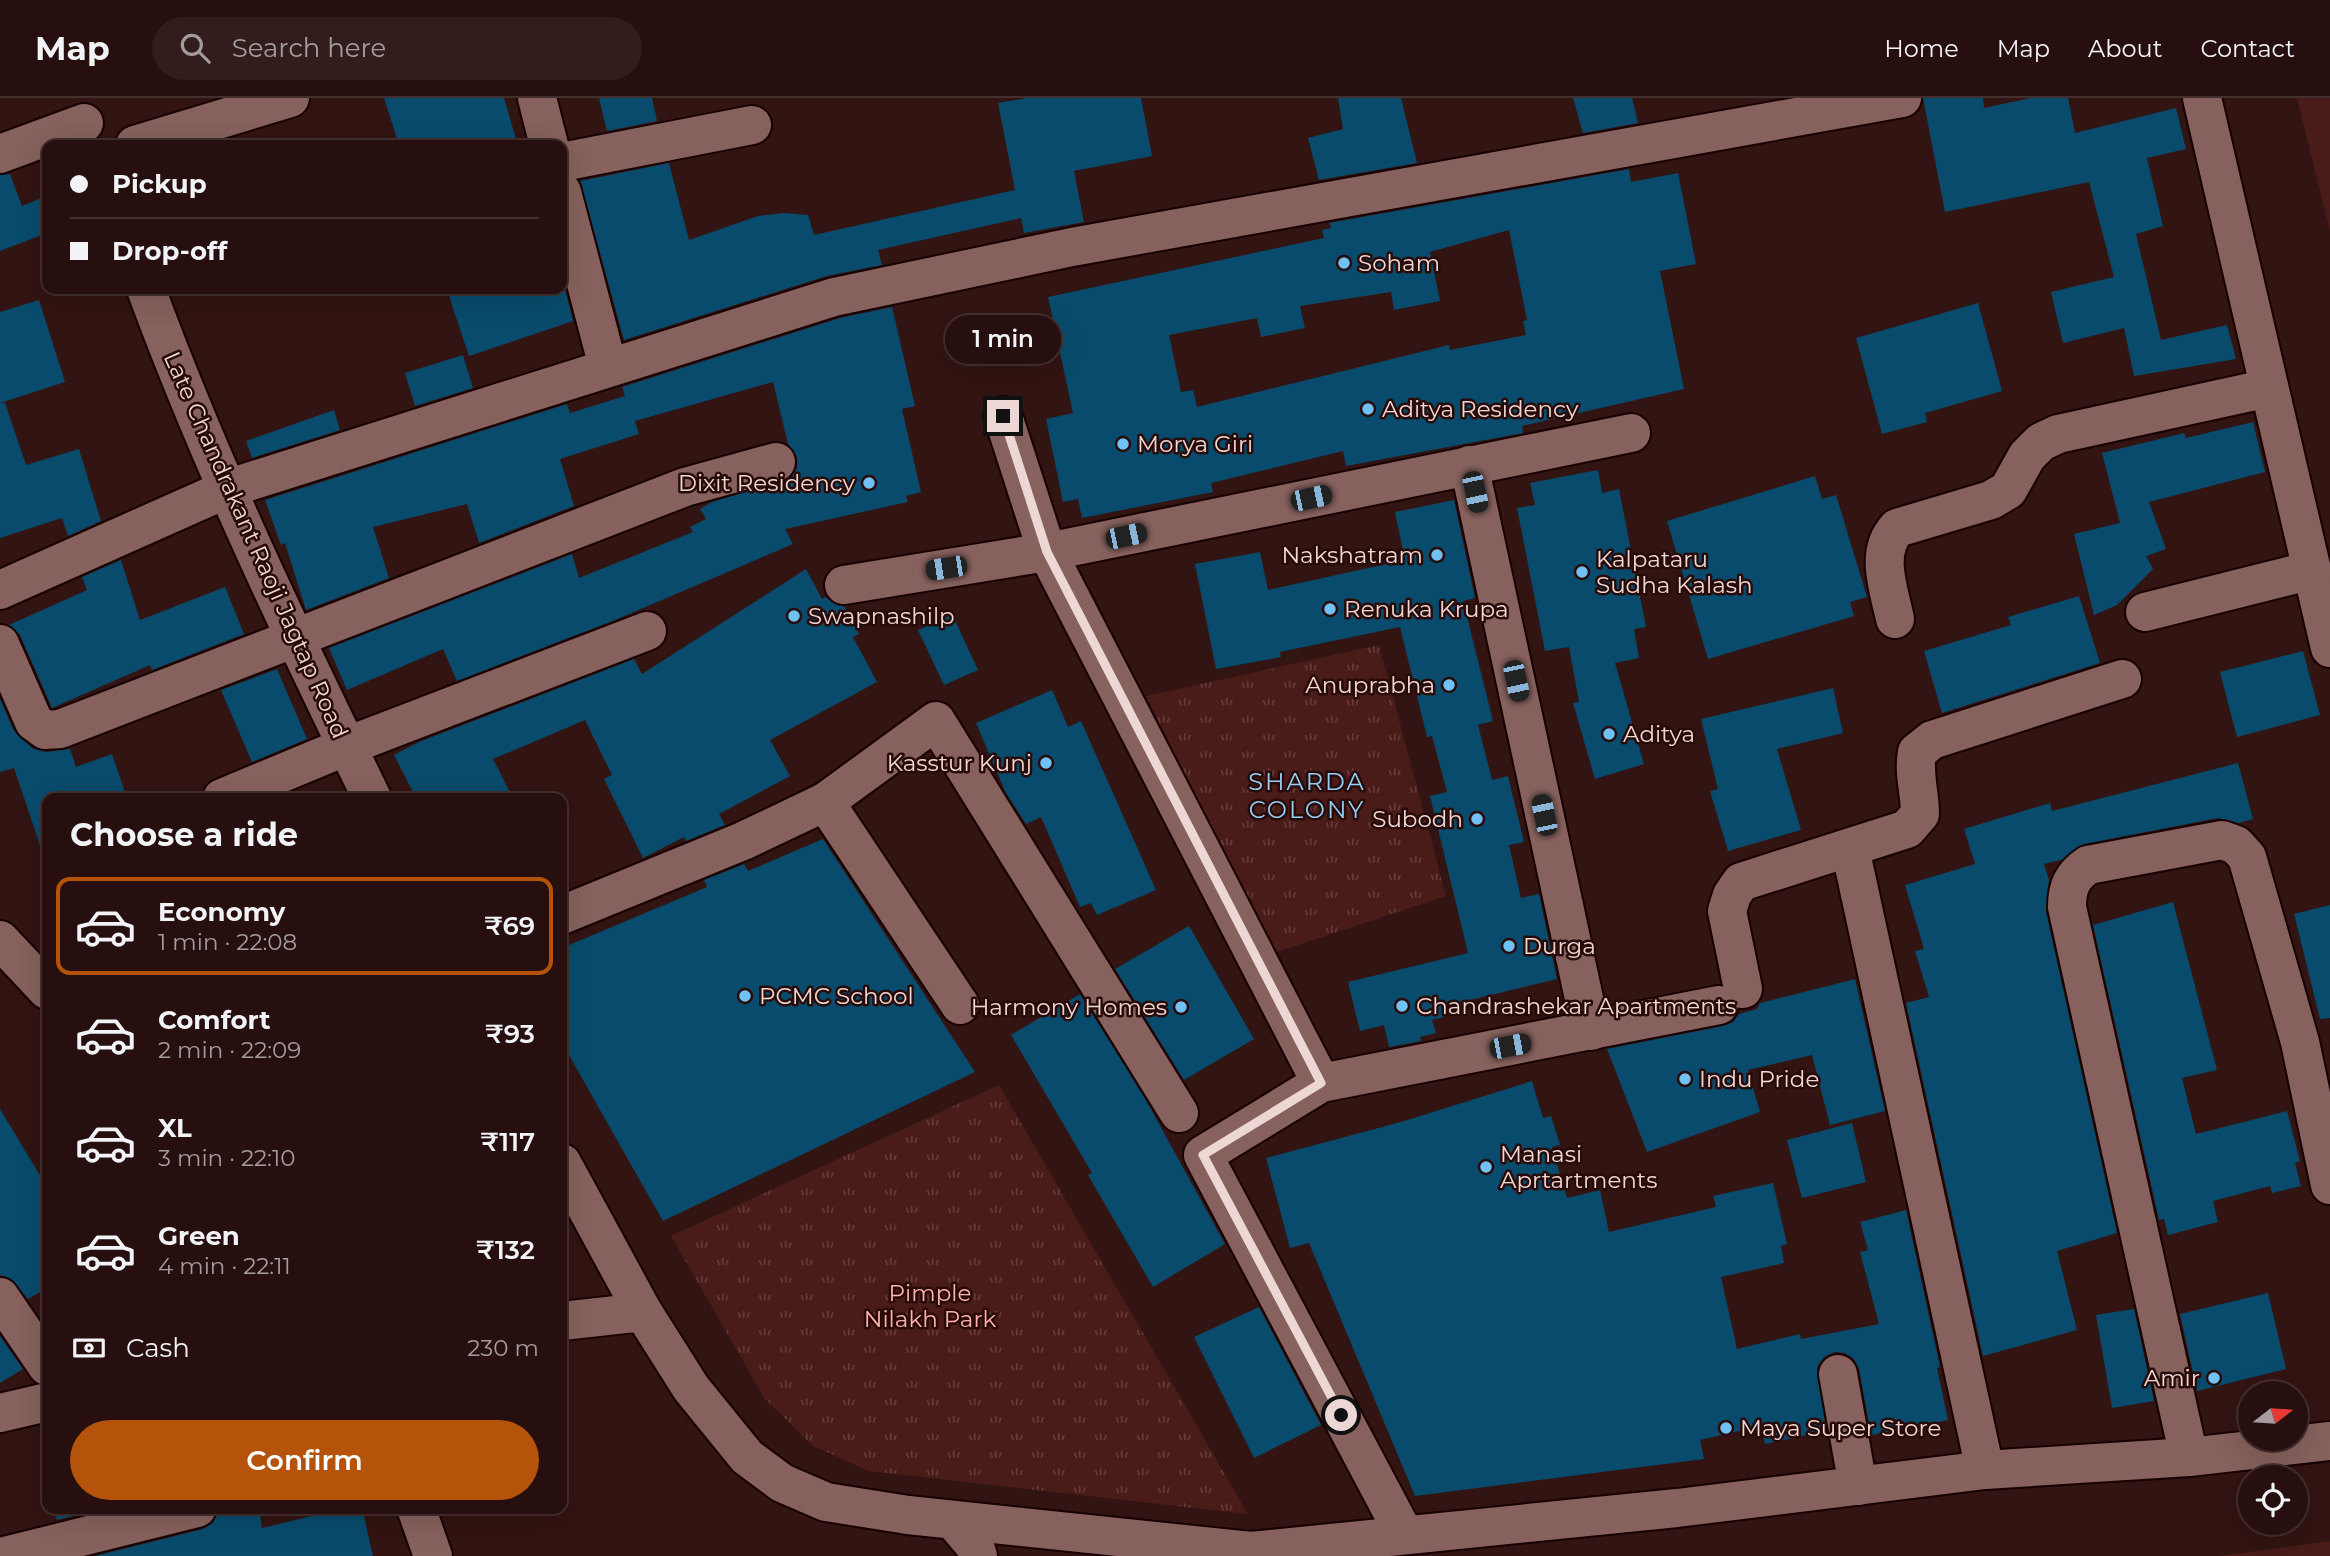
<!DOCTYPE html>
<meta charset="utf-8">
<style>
body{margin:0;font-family:Montserrat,sans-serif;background:#321d1c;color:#f1f3f6;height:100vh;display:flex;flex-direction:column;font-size:26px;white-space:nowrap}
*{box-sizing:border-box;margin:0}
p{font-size:23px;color:#a49c9e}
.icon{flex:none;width:38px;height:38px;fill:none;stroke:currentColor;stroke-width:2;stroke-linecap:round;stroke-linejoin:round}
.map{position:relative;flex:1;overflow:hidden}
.side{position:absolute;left:42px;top:695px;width:525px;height:721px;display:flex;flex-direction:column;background:#260f0e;border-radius:14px;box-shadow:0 7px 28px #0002,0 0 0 2px #422f2e}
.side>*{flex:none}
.guide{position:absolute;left:42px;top:42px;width:525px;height:154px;border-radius:14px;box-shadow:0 7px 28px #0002,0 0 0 2px #422f2e;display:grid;align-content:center;height:154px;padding:0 28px;background:#260f0e}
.needle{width:46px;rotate:73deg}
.tools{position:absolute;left:2238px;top:1283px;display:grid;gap:14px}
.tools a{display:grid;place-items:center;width:70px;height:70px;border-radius:50%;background:#260f0e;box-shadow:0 7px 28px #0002,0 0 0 2px #422f2e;font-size:35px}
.end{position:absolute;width:32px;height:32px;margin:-16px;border:9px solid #edd7d4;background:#111;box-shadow:0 0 0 4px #111}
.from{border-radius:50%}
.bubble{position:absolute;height:49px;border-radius:24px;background:#260f0e;box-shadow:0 7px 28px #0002,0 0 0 2px #422f2e;font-size:23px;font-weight:600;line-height:49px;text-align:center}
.car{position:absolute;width:21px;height:42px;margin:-21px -10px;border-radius:9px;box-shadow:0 0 5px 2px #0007;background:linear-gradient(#222 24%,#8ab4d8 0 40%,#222 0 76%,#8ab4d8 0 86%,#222 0)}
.guide b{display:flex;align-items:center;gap:24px;height:66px;font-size:26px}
.guide b+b{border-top:2px solid #422f2e}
.guide i{width:18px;height:18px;background:#f1f3f6}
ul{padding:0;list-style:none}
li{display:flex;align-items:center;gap:21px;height:98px;margin:0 14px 10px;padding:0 14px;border:4px solid transparent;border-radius:14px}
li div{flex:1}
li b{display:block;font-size:26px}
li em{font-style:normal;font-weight:600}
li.current{border-color:#b45309}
li>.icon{width:63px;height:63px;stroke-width:1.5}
h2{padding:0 28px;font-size:32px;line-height:84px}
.pay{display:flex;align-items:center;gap:18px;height:77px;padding:0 28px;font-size:26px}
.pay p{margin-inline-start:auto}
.action{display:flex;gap:14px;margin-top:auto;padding:14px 28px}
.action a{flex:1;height:80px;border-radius:42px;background:#b45309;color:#fff;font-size:28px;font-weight:600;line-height:80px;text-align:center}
header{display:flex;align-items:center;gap:42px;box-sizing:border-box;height:98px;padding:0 35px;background:#260f0e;border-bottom:2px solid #422f2e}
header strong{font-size:33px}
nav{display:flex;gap:38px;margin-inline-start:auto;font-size:24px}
.search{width:490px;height:63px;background:#321d1c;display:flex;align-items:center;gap:18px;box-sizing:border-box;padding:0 24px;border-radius:38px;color:#a49c9e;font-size:26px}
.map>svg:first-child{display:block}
.grass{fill:#491b19}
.park{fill:url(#park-tufts)}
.building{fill:#094b6c;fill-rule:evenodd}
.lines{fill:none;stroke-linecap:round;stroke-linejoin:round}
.minor-casing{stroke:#180101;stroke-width:42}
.minor{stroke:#86615d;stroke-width:38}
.route{stroke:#edd7d4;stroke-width:9}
.poi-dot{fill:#70c1f4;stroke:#280b09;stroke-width:2.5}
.labels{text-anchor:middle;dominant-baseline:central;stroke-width:5;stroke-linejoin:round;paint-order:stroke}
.poi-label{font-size:23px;fill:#edd7d4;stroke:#280b09;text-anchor:start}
.street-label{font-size:23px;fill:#edd7d4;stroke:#280b09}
.park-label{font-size:23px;fill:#feb2ab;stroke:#280b09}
.neighbourhood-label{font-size:24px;letter-spacing:2px;fill:#94cef4;stroke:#280b09}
</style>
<header>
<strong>Map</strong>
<div class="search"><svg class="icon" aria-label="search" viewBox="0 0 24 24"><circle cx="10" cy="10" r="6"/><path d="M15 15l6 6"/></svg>Search here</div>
<nav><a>Home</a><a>Map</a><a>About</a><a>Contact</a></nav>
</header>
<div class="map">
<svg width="2330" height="1458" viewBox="0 0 2330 1458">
<defs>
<pattern id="park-tufts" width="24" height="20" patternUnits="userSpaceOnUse" patternTransform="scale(1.75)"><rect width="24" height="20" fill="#491b19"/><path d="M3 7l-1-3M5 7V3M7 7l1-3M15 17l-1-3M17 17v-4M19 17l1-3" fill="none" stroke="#643b3a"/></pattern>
</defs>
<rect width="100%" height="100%" fill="#321412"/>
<g class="grass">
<path d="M2297,0h33v134z"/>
<path d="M2330,1443v15h-111z"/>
</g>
<g class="park">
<path d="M1379,547l67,251 -172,57 -128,-257z"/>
<path d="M999,987l249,429 -379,-43 -56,-25 -48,-47 -94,-163z"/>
</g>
<g class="building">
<path d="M384,0h120l12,41 -19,6h-98z"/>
<path d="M599,0h53l5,23 -50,10z"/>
<path d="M1027,0h114l11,58 -78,15 10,51 -60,11 -3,-15 -143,32 4,15 -55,11 -203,64 -44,-159 89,-18 20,77 69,-24 26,-3 24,2 6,20 201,-45 -17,-87z"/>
<path d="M1338,0h63l16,65 -98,17 -11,-42 35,-9z"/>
<path d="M1573,0h59l6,25 -55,10z"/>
<path d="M1923,0h60l1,10 47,-10h37l7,35 101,-25 10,41 -39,9 16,68 -27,8 25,106 66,-15 9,34 -102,17 -10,-48 -61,15 -12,-51 63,-15 -25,-95 -144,30z"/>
<path d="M1629,71l2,13 47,-9 18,91 -36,7 24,118 -162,37 1,7 -177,33 -3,-15 -132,32 2,9 -131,26 -4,-19 -15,3 -17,-83 27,-6 -25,-116 276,-59 -2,-8 9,-2 -2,-5zM1509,132l18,90 -4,1 3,14 -76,15 -1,-5 -252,62 -4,-17 -12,2 -12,-57 88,-17 4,19 44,-9 -5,-22 91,-14 3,18 46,-9 -10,-49z"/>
<path d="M10,76l12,32 25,-10v37l-47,18v-76z"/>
<path d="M469,191h96l8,32 -104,35 -20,-60z"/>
<path d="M39,202l26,82 -65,21v-91z"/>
<path d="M1978,205l24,88 -77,22 2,9 -45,12 -26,-96z"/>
<path d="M892,209l23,99 -13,3 19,83 -15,4 2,6 -123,27 8,15 -178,76 -158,61 -14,-32 -96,41 -18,-42 243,-94 7,24 114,-46 -3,-5 16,-8 -6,-10 12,-7 79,-24 6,-10v-11l-9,-13 -15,-62 -138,39 4,13 -79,25 14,47 -95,37 -12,-39 -94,23 16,51 -83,32 -21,-67 -4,2 -16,-45 302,-96 3,9 55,-17 -3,-9 218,-69z"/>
<path d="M463,257l10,33 -58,18 -10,-33z"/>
<path d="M0,305h5l21,62 53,-16 22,72 -33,15 -6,-18 -62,20z"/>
<path d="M334,312l6,20 -88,28 -6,-17z"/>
<path d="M2253,324l12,50 -116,30 17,47 -20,7 7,13 -36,36 -23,10 -20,-81 46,-11 -18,-70 82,-20 2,5z"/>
<path d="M1598,372l4,23 17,-4 27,138 -12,2 5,29 -24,5 29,101 -49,15 -22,-76 6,-1 -10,-55 -24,4 -28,-143 18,-3 -5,-22z"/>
<path d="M1815,378l7,23 14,-4 31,102 -17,5 4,14 -146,43 -41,-138z"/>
<path d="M1454,402l21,98 -12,3 30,120 -15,4 14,55 16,-4 16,66 -15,3 12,53 18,-4 18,85 -116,28 3,10 -12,3 4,13 -16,4 1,4 -32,6 -5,-22 -24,6 -12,-49 120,-29 -38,-157 17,-4 -15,-56 -5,1 -27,-110 -120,25 1,5 -65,12 -21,-105 65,-12 8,38 137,-30 -10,-48z"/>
<path d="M121,462l19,60 85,-33 19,47 -92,36 -2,-5 -98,43 -32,-73 -11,-10 78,-35 -5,-13z"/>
<path d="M806,471l16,30 4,-2 10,8 8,1 15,28 -6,3 24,45 -107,58 20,36 -71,38 6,11 -39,16 -2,-4 -41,21 -39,-79 8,-4 -27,-55 -92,39 20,39h-97l-22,-43 25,-13 215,-83 8,15z"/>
<path d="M2079,498l21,67 -158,50 -18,-62 87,-26 -3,-8z"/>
<path d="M952,516l26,56 -34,15 -26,-55z"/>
<path d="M2303,553l17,64 -83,22 -17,-65z"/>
<path d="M277,571l30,70 -55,23 -31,-72z"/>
<path d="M1833,590l10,45 -66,16 24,81 -73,21 -18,-60 8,-2 -17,-70z"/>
<path d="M1052,592l16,37 13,-6 75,169 -59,25 -6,-12 -11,4 -39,-90 -15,7 -20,-31 -30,-70z"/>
<path d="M0,601l14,32 18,17 14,4 24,-3 6,18 36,-13 15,44h-80v52l-5,1 -28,-83 -14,4z"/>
<path d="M2238,665l15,56 -14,4 -21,-5 -134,26 -23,16 -17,4 5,16 -3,32 71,321 -60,18 20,79 -94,26 -77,-353 23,-6 -14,-46 9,-2 -19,-64 70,-21 -11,-35 86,-26 2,8z"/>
<path d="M823,741l152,233 -312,149 -101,-178v-95l145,-61 -3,-7 40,-16 4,7z"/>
<path d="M2173,804l44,168 -35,8 14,56 91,-23 13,50 -5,2 6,23 -29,7 -2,-7 -57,15 5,21 -50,13 -4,-16 -5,1 -66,-295z"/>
<path d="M2330,807v113l-10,1 -26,-105z"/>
<path d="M1189,828l65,113 -70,41 -69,-111z"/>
<path d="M1855,881l30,132 -55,14 -18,-70 -64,15 12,42 -113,40 -40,-103 116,-23 10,-4 6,-8 18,-5 3,-6z"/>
<path d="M1080,896l67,108 78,142 -72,43 -65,-112 4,-2 -81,-138z"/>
<path d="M1532,983l11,37 8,-2 9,29 -8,2 15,51 33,-8 9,42 107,-25 -3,-11 60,-13 14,61 -6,2 3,17 -63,14 16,72 63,-15 1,5 78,-15 -19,-72 8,-2 -8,-28 46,-12 34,157 -3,1 11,52 -77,15 -12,-66 -5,-10 -9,-6 -10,-1 -11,5 -7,10 9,64 -61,13 -4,-18 -61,14 4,19 -289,37 -106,-253 -19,5 -24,-90 135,-36z"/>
<path d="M0,1011l47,78v101l-19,11 -18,-21 -10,-3z"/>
<path d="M1852,1025l14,59 -64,16 -15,-58z"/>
<path d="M2268,1195l18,76 -89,22 -17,-77z"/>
<path d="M1259,1209l62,118 -67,33 -60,-121z"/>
<path d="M2134,1211l20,92 -42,7 -16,-93z"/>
<path d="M0,1238l23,33 -23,14z"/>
<path d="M54,1410h51l-48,12z"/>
<path d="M218,1410h41l3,20 83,-20h17l11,48h-278l108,-27 10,-6z"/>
</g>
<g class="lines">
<defs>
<g id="minor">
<path d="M537,0l12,47"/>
<path d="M2202,0l128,550"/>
<path d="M135,47l155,-47"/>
<path d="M0,56l84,-31"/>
<path d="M562,64l190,-37"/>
<path d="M562,94l46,175"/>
<path d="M146,191c64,174 145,343 226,509"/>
<path d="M1003,318l44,136 274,531"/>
<path d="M1469,367l122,566"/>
<path d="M844,487l203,-33 584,-119"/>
<path d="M0,492l229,-102 605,-191 238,-50 830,-149"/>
<path d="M2145,514l167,-42"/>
<path d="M1895,521c-6,-30 -21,-66 2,-91l94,-28 17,-10 19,-34 14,-14 17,-8 211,-46"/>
<path d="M0,546l34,78 11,8 15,-1 625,-242 91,-25"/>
<path d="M222,700l125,-52 300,-115"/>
<path d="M1850,750l135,622"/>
<path d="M562,817l181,-74 82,-39"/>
<path d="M0,842l47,50"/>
<path d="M1743,891l-16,-78 5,-16 9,-13 166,-53 13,-15c0,-22 -7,-40 -3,-62l15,-12 190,-61"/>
<path d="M960,907l-135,-203 111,-81 243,392"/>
<path d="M562,1065l81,149 48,76 56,69 35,26 44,19 82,13 343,36"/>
<path d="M0,1199l47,69"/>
<path d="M562,1223l81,-9"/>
<path d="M1838,1276l20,112"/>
<path d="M0,1315l47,-11"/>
<path d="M2189,1359l-122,-550c0,-20 5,-31 21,-42l134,-25 14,5 11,12 53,185 30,143"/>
<path d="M416,1410l17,48"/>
<path d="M953,1422l22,26 3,10"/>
<path d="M1404,1436l-201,-379 118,-72 398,-78"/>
<path d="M5,1458l192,-48"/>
<path d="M1239,1458l12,-5 426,-43 308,-38 204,-13 141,-16"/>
</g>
</defs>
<use href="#minor" class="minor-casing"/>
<use href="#minor" class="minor"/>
</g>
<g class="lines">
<path class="route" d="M1003,318l44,136 274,531 -118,72 138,260"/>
</g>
<g class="poi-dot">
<circle cx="1344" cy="165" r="7"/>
<circle cx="1368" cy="311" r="7"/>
<circle cx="1123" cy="346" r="7"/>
<circle cx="869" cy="385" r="7"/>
<circle cx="1437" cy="457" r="7"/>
<circle cx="1582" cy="474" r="7"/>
<circle cx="1330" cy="511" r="7"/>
<circle cx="794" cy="518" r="7"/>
<circle cx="1449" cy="587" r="7"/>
<circle cx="1609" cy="636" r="7"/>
<circle cx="1046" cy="665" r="7"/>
<circle cx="1477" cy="721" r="7"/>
<circle cx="1509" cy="848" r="7"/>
<circle cx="745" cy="898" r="7"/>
<circle cx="1402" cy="908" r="7"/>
<circle cx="1181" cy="909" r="7"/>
<circle cx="1685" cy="981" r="7"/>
<circle cx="1486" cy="1069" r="7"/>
<circle cx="2214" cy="1280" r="7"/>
<circle cx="1726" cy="1330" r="7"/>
</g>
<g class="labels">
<g class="poi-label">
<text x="1358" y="165">Soham</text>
<text x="1382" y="311">Aditya Residency</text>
<text x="1137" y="346">Morya Giri</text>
<text x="855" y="385" text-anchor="end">Dixit Residency</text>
<text x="1423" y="457" text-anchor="end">Nakshatram</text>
<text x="1596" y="461">Kalpataru<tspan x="1596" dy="26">Sudha Kalash</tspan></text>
<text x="1344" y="511">Renuka Krupa</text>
<text x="808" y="518">Swapnashilp</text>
<text x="1435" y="587" text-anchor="end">Anuprabha</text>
<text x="1623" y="636">Aditya</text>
<text x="1032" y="665" text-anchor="end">Kasstur Kunj</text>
<text x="1463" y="721" text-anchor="end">Subodh</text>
<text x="1523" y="848">Durga</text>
<text x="759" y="898">PCMC School</text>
<text x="1416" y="908">Chandrashekar Apartments</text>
<text x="1167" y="909" text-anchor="end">Harmony Homes</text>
<text x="1699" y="981">Indu Pride</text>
<text x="1500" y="1056">Manasi<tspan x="1500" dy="26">Aprtartments</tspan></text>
<text x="2200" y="1280" text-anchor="end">Amir</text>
<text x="1740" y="1330">Maya Super Store</text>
</g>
<g class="street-label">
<text transform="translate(256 447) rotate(66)">Late Chandrakant Raoji Jagtap Road</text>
</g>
<g class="park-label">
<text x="930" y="1195">Pimple<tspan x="930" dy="26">Nilakh Park</tspan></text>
</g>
<g class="neighbourhood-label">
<text x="1307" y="683">SHARDA<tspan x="1307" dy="28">COLONY</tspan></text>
</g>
</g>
</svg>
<div class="tools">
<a><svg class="needle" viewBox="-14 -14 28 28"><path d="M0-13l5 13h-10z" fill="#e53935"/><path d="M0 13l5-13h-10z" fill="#a49c9e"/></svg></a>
<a><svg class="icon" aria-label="locate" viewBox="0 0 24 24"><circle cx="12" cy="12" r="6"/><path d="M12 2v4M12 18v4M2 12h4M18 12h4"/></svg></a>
</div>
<i class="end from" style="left:1341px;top:1317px"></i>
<i class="end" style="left:1003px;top:318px"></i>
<div class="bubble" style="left:945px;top:217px;width:116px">1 min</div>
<i class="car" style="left:1475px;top:394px;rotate:168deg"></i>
<i class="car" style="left:1311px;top:400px;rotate:78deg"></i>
<i class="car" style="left:1126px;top:438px;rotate:78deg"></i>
<i class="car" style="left:946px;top:470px;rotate:261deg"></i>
<i class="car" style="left:1516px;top:583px;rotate:168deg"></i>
<i class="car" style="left:1544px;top:717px;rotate:348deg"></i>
<i class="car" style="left:1510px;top:948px;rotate:79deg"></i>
<div class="guide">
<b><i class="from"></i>Pickup</b>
<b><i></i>Drop-off</b>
</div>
<section class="side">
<h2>Choose a ride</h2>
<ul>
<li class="current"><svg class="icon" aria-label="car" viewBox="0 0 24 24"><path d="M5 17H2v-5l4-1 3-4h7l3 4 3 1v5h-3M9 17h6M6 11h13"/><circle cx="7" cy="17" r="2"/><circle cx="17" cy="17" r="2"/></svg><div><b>Economy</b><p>1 min · 22:08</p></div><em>₹69</em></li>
<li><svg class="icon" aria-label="car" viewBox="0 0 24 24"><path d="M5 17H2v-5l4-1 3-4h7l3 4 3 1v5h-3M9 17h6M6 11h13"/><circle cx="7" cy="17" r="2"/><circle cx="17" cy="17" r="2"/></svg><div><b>Comfort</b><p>2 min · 22:09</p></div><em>₹93</em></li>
<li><svg class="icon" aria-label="car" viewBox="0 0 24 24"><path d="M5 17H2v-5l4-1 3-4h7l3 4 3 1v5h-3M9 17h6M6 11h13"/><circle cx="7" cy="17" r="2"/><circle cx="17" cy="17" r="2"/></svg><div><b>XL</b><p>3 min · 22:10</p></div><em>₹117</em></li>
<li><svg class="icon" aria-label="car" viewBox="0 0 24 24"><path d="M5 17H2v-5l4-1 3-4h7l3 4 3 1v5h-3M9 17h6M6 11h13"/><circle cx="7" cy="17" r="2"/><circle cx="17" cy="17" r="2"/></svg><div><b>Green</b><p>4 min · 22:11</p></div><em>₹132</em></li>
</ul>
<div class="pay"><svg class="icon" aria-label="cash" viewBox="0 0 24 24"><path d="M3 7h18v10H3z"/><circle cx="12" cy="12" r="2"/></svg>Cash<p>230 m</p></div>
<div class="action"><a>Confirm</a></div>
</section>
</div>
